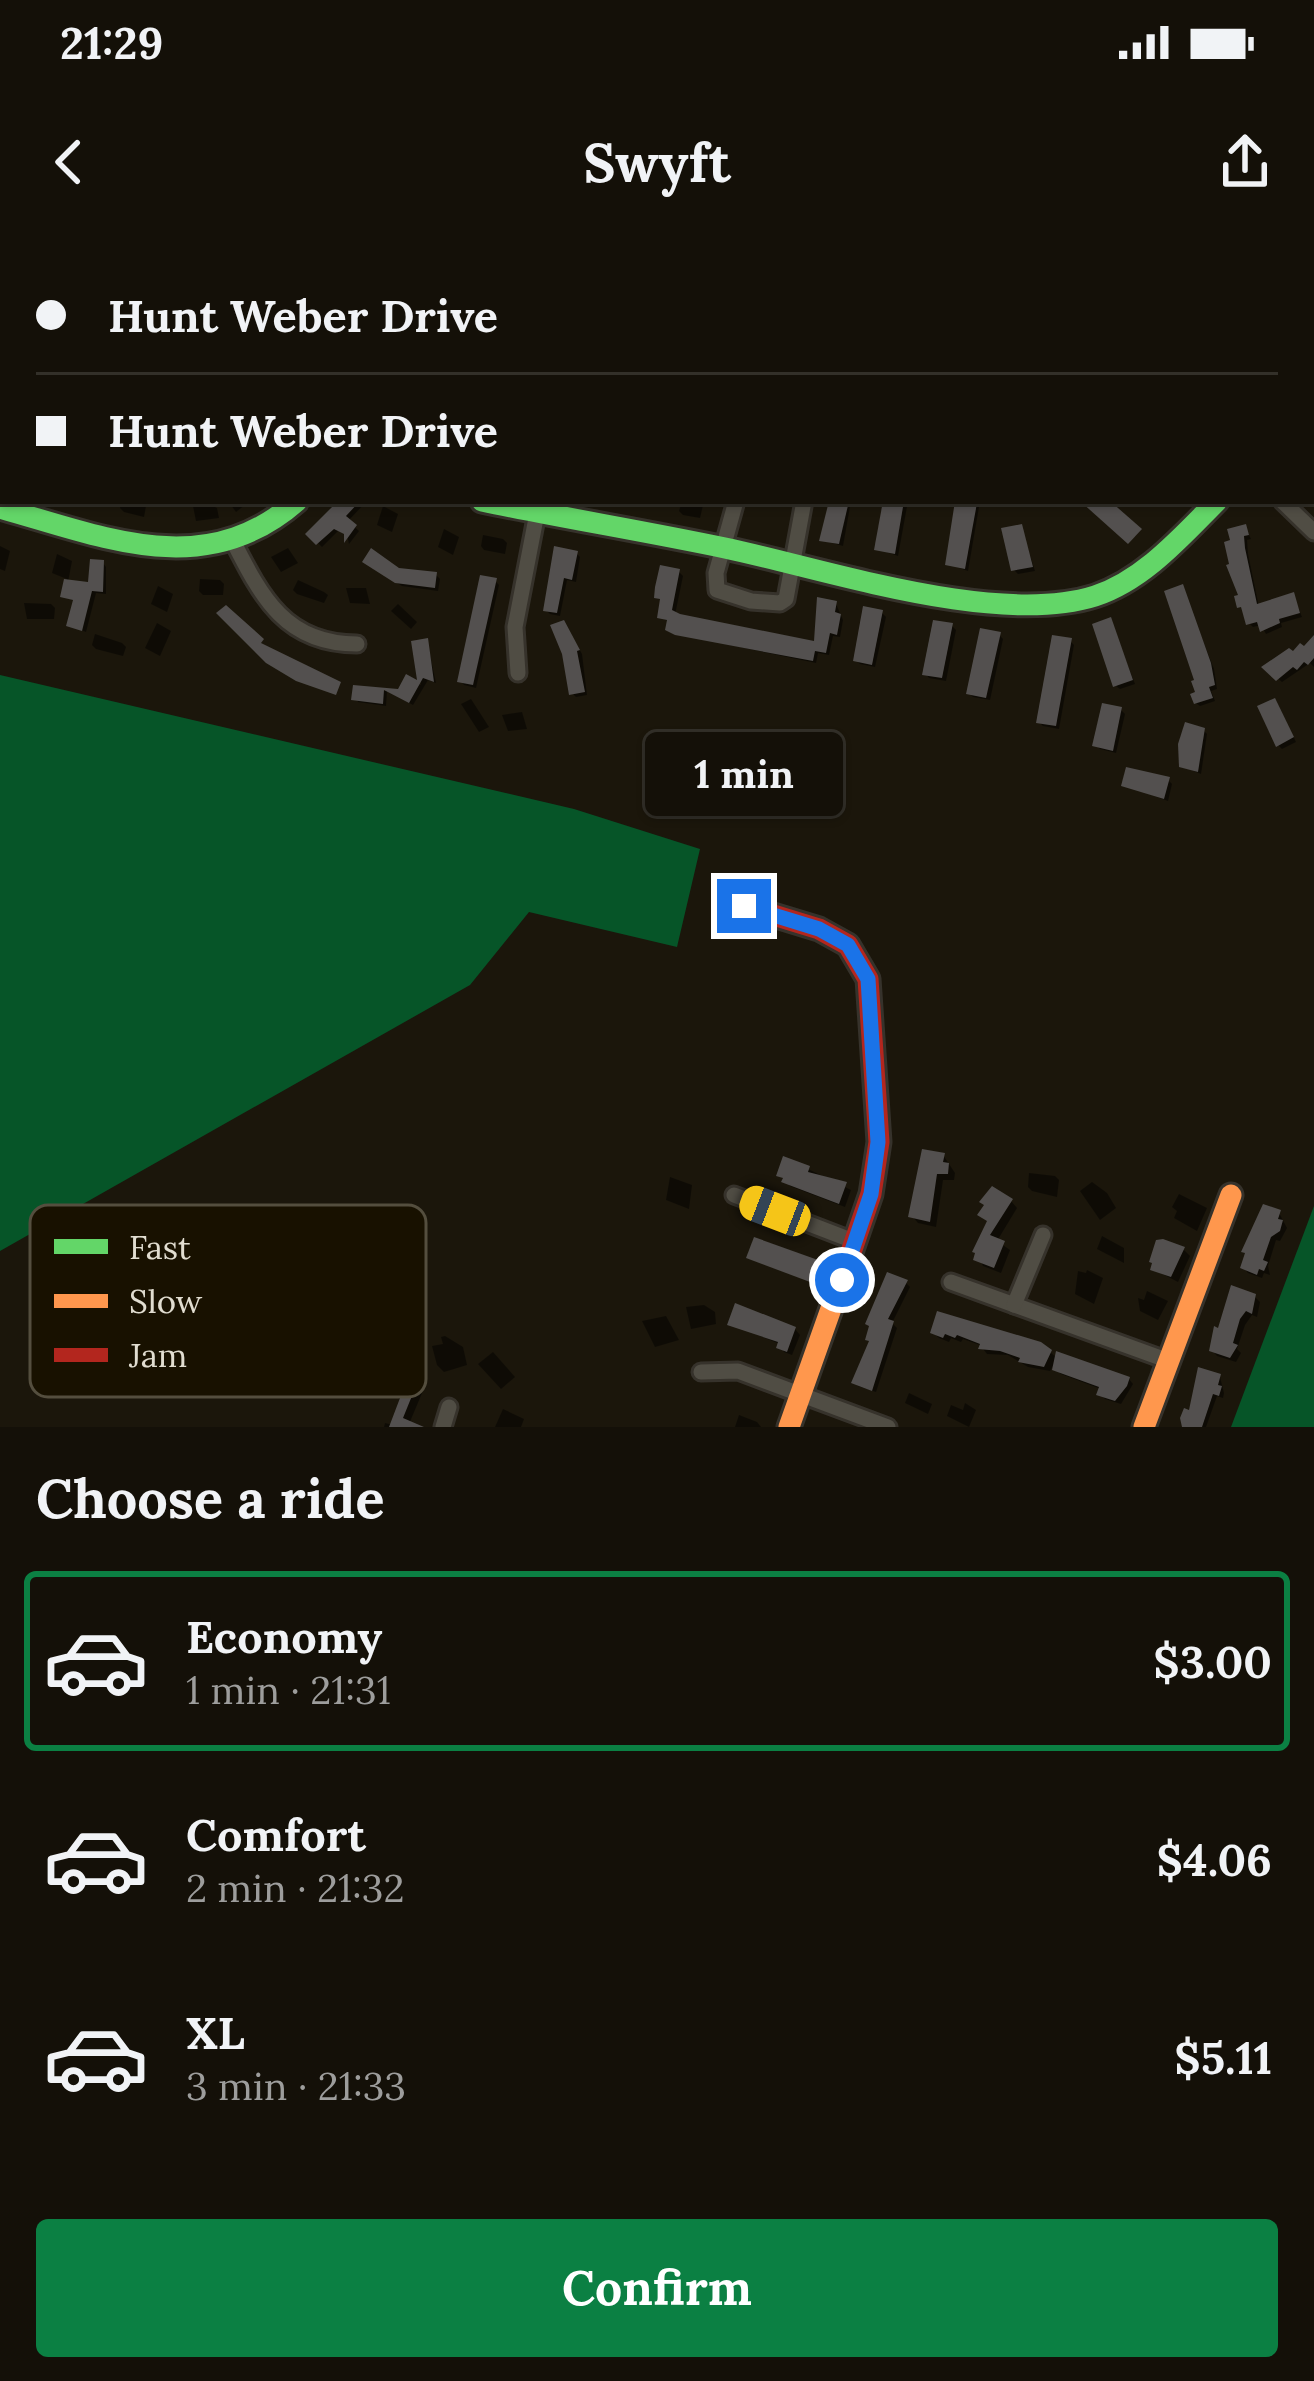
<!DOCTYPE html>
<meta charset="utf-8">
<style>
body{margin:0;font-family:Lora,serif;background:#211e16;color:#f1f3f6;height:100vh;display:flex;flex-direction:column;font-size:45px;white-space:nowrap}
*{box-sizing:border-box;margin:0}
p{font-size:39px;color:#9d9d9c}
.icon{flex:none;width:66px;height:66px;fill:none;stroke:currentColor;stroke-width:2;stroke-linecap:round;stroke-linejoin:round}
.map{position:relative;height:1187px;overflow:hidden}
.panel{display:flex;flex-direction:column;background:#141008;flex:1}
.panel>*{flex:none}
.guide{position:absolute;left:0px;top:0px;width:1314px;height:264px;box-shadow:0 3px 9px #0004,0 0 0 3px #333029;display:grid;align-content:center;height:264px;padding:0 36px;background:#141008}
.end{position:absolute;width:54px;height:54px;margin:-27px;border:15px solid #1a73e8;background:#fff;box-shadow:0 0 0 6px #fff}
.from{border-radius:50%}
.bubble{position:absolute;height:84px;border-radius:12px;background:#141008;box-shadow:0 3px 9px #0004,0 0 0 3px #333029;font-size:39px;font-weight:700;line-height:84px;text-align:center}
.car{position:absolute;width:36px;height:72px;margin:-36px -18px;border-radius:15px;box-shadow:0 0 9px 3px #0007;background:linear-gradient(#f5c518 24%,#345 0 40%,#f5c518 0 76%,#345 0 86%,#f5c518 0)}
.guide b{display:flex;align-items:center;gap:42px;height:114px;font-size:45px}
.guide b+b{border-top:3px solid #333029}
.guide i{width:30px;height:30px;background:#f1f3f6}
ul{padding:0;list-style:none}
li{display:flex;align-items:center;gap:36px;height:180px;margin:0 24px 18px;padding:0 12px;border:6px solid transparent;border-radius:12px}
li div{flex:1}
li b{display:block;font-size:45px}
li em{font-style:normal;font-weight:700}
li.selected{border-color:#0b8043}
li>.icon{width:108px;height:108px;stroke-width:1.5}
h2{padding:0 36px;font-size:54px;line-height:144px}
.action{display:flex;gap:24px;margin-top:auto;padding:24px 36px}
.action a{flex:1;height:138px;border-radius:12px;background:#0b8043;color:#fff;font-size:48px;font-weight:700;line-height:138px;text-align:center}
.status{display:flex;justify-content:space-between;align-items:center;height:84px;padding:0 60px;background:#141008;direction:ltr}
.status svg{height:33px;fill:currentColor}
header{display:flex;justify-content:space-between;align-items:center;height:156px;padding:0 36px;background:#141008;font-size:54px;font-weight:700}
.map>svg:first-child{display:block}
.forest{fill:#065528}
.shadow{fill:#0007}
.building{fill:#53504f}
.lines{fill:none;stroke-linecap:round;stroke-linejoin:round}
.street-casing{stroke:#36322b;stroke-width:21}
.fast-casing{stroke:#36322b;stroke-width:27}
.slow-casing{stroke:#36322b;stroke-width:27}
.jam-casing{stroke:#36322b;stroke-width:27}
.street{stroke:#504d44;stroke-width:15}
.fast{stroke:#63d668;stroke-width:21}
.slow{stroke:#ff974d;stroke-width:21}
.jam{stroke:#b3261e;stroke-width:21}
.route{stroke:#1a73e8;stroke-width:15}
.key{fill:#181100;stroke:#544e3e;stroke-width:3}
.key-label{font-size:33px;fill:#e1ddd0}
</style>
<div class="status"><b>21:29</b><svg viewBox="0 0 49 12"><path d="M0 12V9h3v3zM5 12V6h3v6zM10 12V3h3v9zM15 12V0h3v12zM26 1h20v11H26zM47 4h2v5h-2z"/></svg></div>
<header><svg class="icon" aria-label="back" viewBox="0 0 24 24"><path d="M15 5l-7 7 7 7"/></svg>Swyft<svg class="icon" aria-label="share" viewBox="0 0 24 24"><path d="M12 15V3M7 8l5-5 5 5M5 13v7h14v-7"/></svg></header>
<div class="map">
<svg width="1314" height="1187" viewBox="0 0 1314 1187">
<rect width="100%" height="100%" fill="#1b160b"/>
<g class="forest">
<path d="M0,435l574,134 126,40 -23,98 -148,-35 -59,73 -470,266z"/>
<path d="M1314,966v221h-83z"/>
</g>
<g class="shadow">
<rect x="105" y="0" width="28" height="3"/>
<path d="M121,261l22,1 3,4 -2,11 -20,-5 -4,-4z"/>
<path d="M228,261h22l-14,11z"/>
<path d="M341,261l25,1 -18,19 11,10 -10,13 -2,-9 -8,-5 -17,17 -13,-13z"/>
<path d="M682,261h22l-4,17 -17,-3 -4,-4z"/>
<path d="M830,261h21l-8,45 -21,-6z"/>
<path d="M886,261h22l-10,55 -20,-7z"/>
<path d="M959,261h21l-12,70 -20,-7z"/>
<path d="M207,263l10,5 2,10 -23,3 -3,-15z"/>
<path d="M383,266l15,8 -6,18 -15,-7z"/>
<path d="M1021,287l14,44 -17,3 -4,-4z"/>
<path d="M1245,287l6,12 -4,1 1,14 11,53 34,-12 9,22 -21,6 1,4 -16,7 -5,-9 -8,2 -4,-4 -20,-56z"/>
<path d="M444,289l15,8 -6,18 -15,-8z"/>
<path d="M483,295l20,4 4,4 -2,11 -21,-4 -3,-4z"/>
<path d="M0,306l10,5 -5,20 -5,-2z"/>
<path d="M288,308l10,15 -17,9 -10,-15z"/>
<path d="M576,313l4,4 -4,25 -9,-2 -7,36 -10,-2 -4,-4z"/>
<path d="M57,314l15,7 -4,21 22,3 13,-22 3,4v27l-10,-1 -10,39 -17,-7 6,-24 -12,-5 4,-17 -15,-6z"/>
<path d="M369,326l67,9 4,4 -2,12 -36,-5z"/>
<path d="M679,332l4,4 -8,39 142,30 19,-41 7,16 -3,17 -7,-1 -4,19 -11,-2 -2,10 -143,-30 -3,-11 -10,-5 3,-15 -6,-5z"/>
<path d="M200,339l20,1 4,4 -1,11h-20l-4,-4z"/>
<path d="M298,340l26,12 4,3 -4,8 -27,-9 -4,-4z"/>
<path d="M495,341l4,4 -23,103 -12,-3 -3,-4z"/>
<path d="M158,346l15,8 -6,18 -16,-8z"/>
<path d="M346,348h20l4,16 -20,-1z"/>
<path d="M1182,348l32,81 3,20 -6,2 4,10 -15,5 -4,-3 3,-9z"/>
<path d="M24,363l27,1 4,4 -1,11h-27z"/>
<path d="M398,364l19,18 -6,7 -20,-18z"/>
<path d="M882,373l4,4 -11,50 -15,-3 -4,-4z"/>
<path d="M1110,380l25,64 -15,5 -4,-3z"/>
<path d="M157,383l14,8 -11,25 -15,-8z"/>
<path d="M952,386l4,4 -10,51 -17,-3 -3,-4z"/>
<path d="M567,387l15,27 5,41 -11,2 -4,-4z"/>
<path d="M95,394l27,9 4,4 -3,9 -27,-7 -4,-4z"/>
<path d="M999,395l4,4 -13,61 -17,-3 -4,-4z"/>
<path d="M427,401l9,42 -8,-3 -15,25 -25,-14 12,1 8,-14 13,7 -6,-42z"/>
<path d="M1070,401l4,4 -15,84 -16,-3 -4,-4z"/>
<path d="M1314,405v22l-4,-4 -28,19 -17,-15z"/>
<path d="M355,449l32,2 -1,15 -28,-4z"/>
<path d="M471,459l18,28 -10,5 -18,-28z"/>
<path d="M1278,465l18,37 -14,7 -4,-4z"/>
<path d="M1121,470l4,4 -9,39 -16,-4 -4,-4z"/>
<path d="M522,472l5,17 -19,2 -6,-16z"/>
<path d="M1203,490l4,4 -6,40 -19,-8z"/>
<path d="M1168,540l4,4 -4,17 -43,-16z"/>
<path d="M943,915l12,18 -1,7h-11l-7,47 -18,-4 -6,-7z"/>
<path d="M808,929l43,21 -6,17 -55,-21 -10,-11z"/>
<path d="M1029,933l26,3 4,4 -2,17 -25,-6 -4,-4z"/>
<path d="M670,937l22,8 -3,24 -23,-9z"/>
<path d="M1092,942l15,11 9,15 -16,12 -20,-29z"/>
<path d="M1179,954l28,14 -10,23 -23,-13 3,-7 -5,-4z"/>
<path d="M1011,961l6,7 -20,33 13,9 -9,23 -18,-7 -7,-15z"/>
<path d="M1279,973l8,15 -7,13 -4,-1 -8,26 2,9 -6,-2 -2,5 -14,-5 -5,-6z"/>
<path d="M1102,996l22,12v15l-27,-14z"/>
<path d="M1183,1009l7,7 -12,26 -25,-13z"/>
<path d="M749,1017l68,6 3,4 -6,16z"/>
<path d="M1087,1030l16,8 -9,26 -19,-10 3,-23 8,2z"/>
<path d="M906,1043l4,4 -18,36 5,5 -21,64 -18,-6 -3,-4z"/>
<path d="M1147,1051l21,10 -10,19 -18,-9 -2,-13 6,2z"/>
<path d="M1254,1056l6,6 -3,15 -5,-2 -7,10 -8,24 4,4 -5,9 -19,-6 -5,-6z"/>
<path d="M704,1065l11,7 1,12 -25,5 -5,-22z"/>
<path d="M939,1075l111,37 8,7 71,20 4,5 -12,20 -16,-5 -5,-5 1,-5 -40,-15 -8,-8 -3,5 -22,-4 -20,-12 -21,-1 -7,-9 -17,-6 -2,3 -10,-4 -2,4 -10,-4 -6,-6z"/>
<path d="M666,1076l13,24 -24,7 -13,-26z"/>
<path d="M731,1084l64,5 5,6 -8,20 -8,-3 -4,-8z"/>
<path d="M445,1096l18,11 4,18 -23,7 -7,-7 -5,-19 11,-2 -2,-7z"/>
<path d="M493,1112l22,25 -14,12 -23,-25z"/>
<path d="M1220,1137l4,16 -1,5 -6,-2 -11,31h-23z"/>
<path d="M418,1139l7,7 -16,38 3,3h-28l1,-4 8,2 9,-24 -11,-8z"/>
<path d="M909,1153l23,11 -4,10 -23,-11z"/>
<path d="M965,1163l11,7 -7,17 -22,-11 4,-11 12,5z"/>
<path d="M503,1169l21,10 -3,8h-26z"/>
<path d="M739,1175l18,7 4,5h-26z"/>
</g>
<g class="building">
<path d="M338,261h22l-14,15 11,9 -13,18v-9l-10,-5 -18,16 -11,-11z"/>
<path d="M829,261h20l-10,43 -20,-3z"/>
<path d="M883,261h21l-9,53 -21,-4z"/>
<path d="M955,261l22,2 -12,66 -20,-4z"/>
<path d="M1080,261h30l32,28 -14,15z"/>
<path d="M1022,284l11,43 -22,4 -10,-43z"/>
<path d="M1246,284l3,11 -5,1 1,12 12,56 37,-12 6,21 -21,6 1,4 -20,9 -3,-10 -11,3 -5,-18 -4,1 -3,-12 4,-1 -12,-30 3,-1 -5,-22 6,-2 -3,-11z"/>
<path d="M554,306l24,5 -6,29 -8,-2 -7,35 -14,-2z"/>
<path d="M371,308l28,20 38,4 -2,16 -40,-5 -33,-21z"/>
<path d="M90,319l14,1 -1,32 -11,-1 -10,40 -16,-5 7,-26 -13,-3 4,-18 24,3z"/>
<path d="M660,325l20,4 -8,41 8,4 134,27 3,-44 20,4 -2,11 6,2 -4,21 -7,-2 -4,20 -11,-2 -2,10 -138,-26 -10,-5 2,-10 -10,-2 3,-19 -6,-1 1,-11z"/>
<path d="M480,335l17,3 -24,107 -16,-3z"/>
<path d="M1183,344l28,79 4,22 -6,2 4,11 -19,6 -4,-10 5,-2 -4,-11 3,-1 -30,-89z"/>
<path d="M226,365l38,34 -3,4 80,39 -5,13 -40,-14 -30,-18 -50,-50z"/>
<path d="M863,366l20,4 -11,55 -19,-4z"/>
<path d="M1111,377l22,63 -20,7 -21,-63z"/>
<path d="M564,380l16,30 -3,1 8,41 -16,3 -7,-41 -12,-29z"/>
<path d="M933,380l20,3 -11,55 -20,-3z"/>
<path d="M980,388l21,4 -15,66 -20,-4z"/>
<path d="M1052,395l20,3 -16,88 -20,-3z"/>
<path d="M1314,395v23l-6,7 -4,-3 -7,8 -4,-3 -17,14 -15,-14 28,-19 4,3 7,-8 4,3z"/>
<path d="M428,398l6,44 -11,-4 -14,25 -25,-13 -1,14 -32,-4 2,-15 45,4 8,-15 11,6 -6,-39z"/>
<path d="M1275,458l19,39 -18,10 -19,-41z"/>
<path d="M1102,463l20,4 -9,44 -21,-5z"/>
<path d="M1185,482l20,6 -7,44 -19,-5 -1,-23z"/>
<path d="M1126,527l44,10 -6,22 -43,-13z"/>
<path d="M922,909l23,4 -2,9 6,1 -1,11h-11l-7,48 -22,-5z"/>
<path d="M783,916l27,10 -2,6 39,10 -8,22 -58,-22 2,-4 -7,-2z"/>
<path d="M992,946l21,13 -23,36 15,6 -11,27 -21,-8 2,-7 -3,-1 15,-31 -10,-6 7,-10 -5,-3z"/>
<path d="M1263,964l18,6 -3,9 5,1 -3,11 -9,6 -8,23 5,2 -4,9 -5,-2 -2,6 -17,-7 5,-15 -4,-1z"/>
<path d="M754,997l64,23 -8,22 -64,-24z"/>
<path d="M1163,999l22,8 -14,30 -21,-7 2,-7 -3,-1 7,-22z"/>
<path d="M887,1032l21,8 -20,39 6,2 -22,70 -21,-8 18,-42 -4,-1 4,-14 -4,-2z"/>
<path d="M1231,1045l25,9 -4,20 -6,-3 -6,8 -7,24 5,2 -8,13 -21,-7 5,-25 4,2z"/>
<path d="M735,1063l61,24 -9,25 -11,-4 2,-6 -51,-17z"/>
<path d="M937,1071l104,31 11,8 -8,17 -5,-1 -21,-4 2,-4 -20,-7 -22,-2 2,-5 -23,-9 -2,3 -10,-4 -2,4 -13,-5z"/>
<path d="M1056,1111l74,26 -3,9 -12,15 -19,-6 3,-8 -47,-17z"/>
<path d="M395,1127l25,9 -17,42 21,9h-35l11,-29 -12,-4z"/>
<path d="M1198,1127l23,7 -3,11 4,1 -3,10 -6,-2 -11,33h-20l-2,-9 4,-10 5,2z"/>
</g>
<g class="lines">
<defs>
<g id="street">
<path d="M284,0l1,3"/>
<path d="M1311,161l3,-3"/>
<path d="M736,261l-20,72 1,17 34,11 29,2 6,-4 18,-98"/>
<path d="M1282,261l32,31"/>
<path d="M233,301c29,57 53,103 124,103"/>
<path d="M518,433l-3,-46 22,-114"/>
<path d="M734,955l122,47"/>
<path d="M951,1042l218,79"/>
<path d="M1014,1065l29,-70"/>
<path d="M701,1132l37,-1 150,56"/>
<path d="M443,1187l6,-20"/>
</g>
<g id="fast">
<path d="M482,261c81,17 162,30 243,47 100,21 272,79 370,48 49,-16 87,-60 122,-95"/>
<path d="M0,268c104,29 205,74 297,-7"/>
</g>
<g id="slow">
<path d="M789,1187l60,-169"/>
<path d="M1144,1187l87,-232"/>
</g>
<path id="jam" d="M744,666l75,23 29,16 20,34 11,163 -8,52 -22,64"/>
</defs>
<use href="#street" class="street-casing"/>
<use href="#fast" class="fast-casing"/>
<use href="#slow" class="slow-casing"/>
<use href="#jam" class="jam-casing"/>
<use href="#street" class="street"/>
<use href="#fast" class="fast"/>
<use href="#slow" class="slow"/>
<use href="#jam" class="jam"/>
</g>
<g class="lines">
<path class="route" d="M744,666l75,23 29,16 20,34 10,163 -7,52 -29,86"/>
</g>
<rect x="30" y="965" width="396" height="192" rx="18" class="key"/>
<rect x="54" y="999" width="54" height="15" fill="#63d668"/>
<rect x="54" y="1054" width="54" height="14" fill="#ff974d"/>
<rect x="54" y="1108" width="54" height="14" fill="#b3261e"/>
<g class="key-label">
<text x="129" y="1019">Fast</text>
<text x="129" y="1073">Slow</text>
<text x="129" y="1127">Jam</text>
</g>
</svg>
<i class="end from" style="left:842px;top:1040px"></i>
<i class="end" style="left:744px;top:666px"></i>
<div class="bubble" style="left:645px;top:492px;width:198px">1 min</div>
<i class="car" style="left:775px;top:971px;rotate:291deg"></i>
<div class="guide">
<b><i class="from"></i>Hunt Weber Drive</b>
<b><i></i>Hunt Weber Drive</b>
</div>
</div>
<section class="panel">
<h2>Choose a ride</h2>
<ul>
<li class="selected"><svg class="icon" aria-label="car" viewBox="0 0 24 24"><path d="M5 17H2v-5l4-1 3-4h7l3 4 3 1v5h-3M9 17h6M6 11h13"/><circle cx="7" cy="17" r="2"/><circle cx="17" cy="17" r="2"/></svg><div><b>Economy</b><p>1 min · 21:31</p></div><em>$3.00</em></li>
<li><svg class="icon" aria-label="car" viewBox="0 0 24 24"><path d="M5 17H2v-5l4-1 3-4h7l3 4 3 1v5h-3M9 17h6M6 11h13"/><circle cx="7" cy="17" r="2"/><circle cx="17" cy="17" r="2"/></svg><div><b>Comfort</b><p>2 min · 21:32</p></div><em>$4.06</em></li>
<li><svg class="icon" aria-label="car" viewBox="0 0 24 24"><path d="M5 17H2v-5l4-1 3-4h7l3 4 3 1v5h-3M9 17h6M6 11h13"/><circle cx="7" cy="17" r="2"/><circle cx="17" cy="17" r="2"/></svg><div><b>XL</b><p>3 min · 21:33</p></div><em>$5.11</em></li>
</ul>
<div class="action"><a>Confirm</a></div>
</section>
